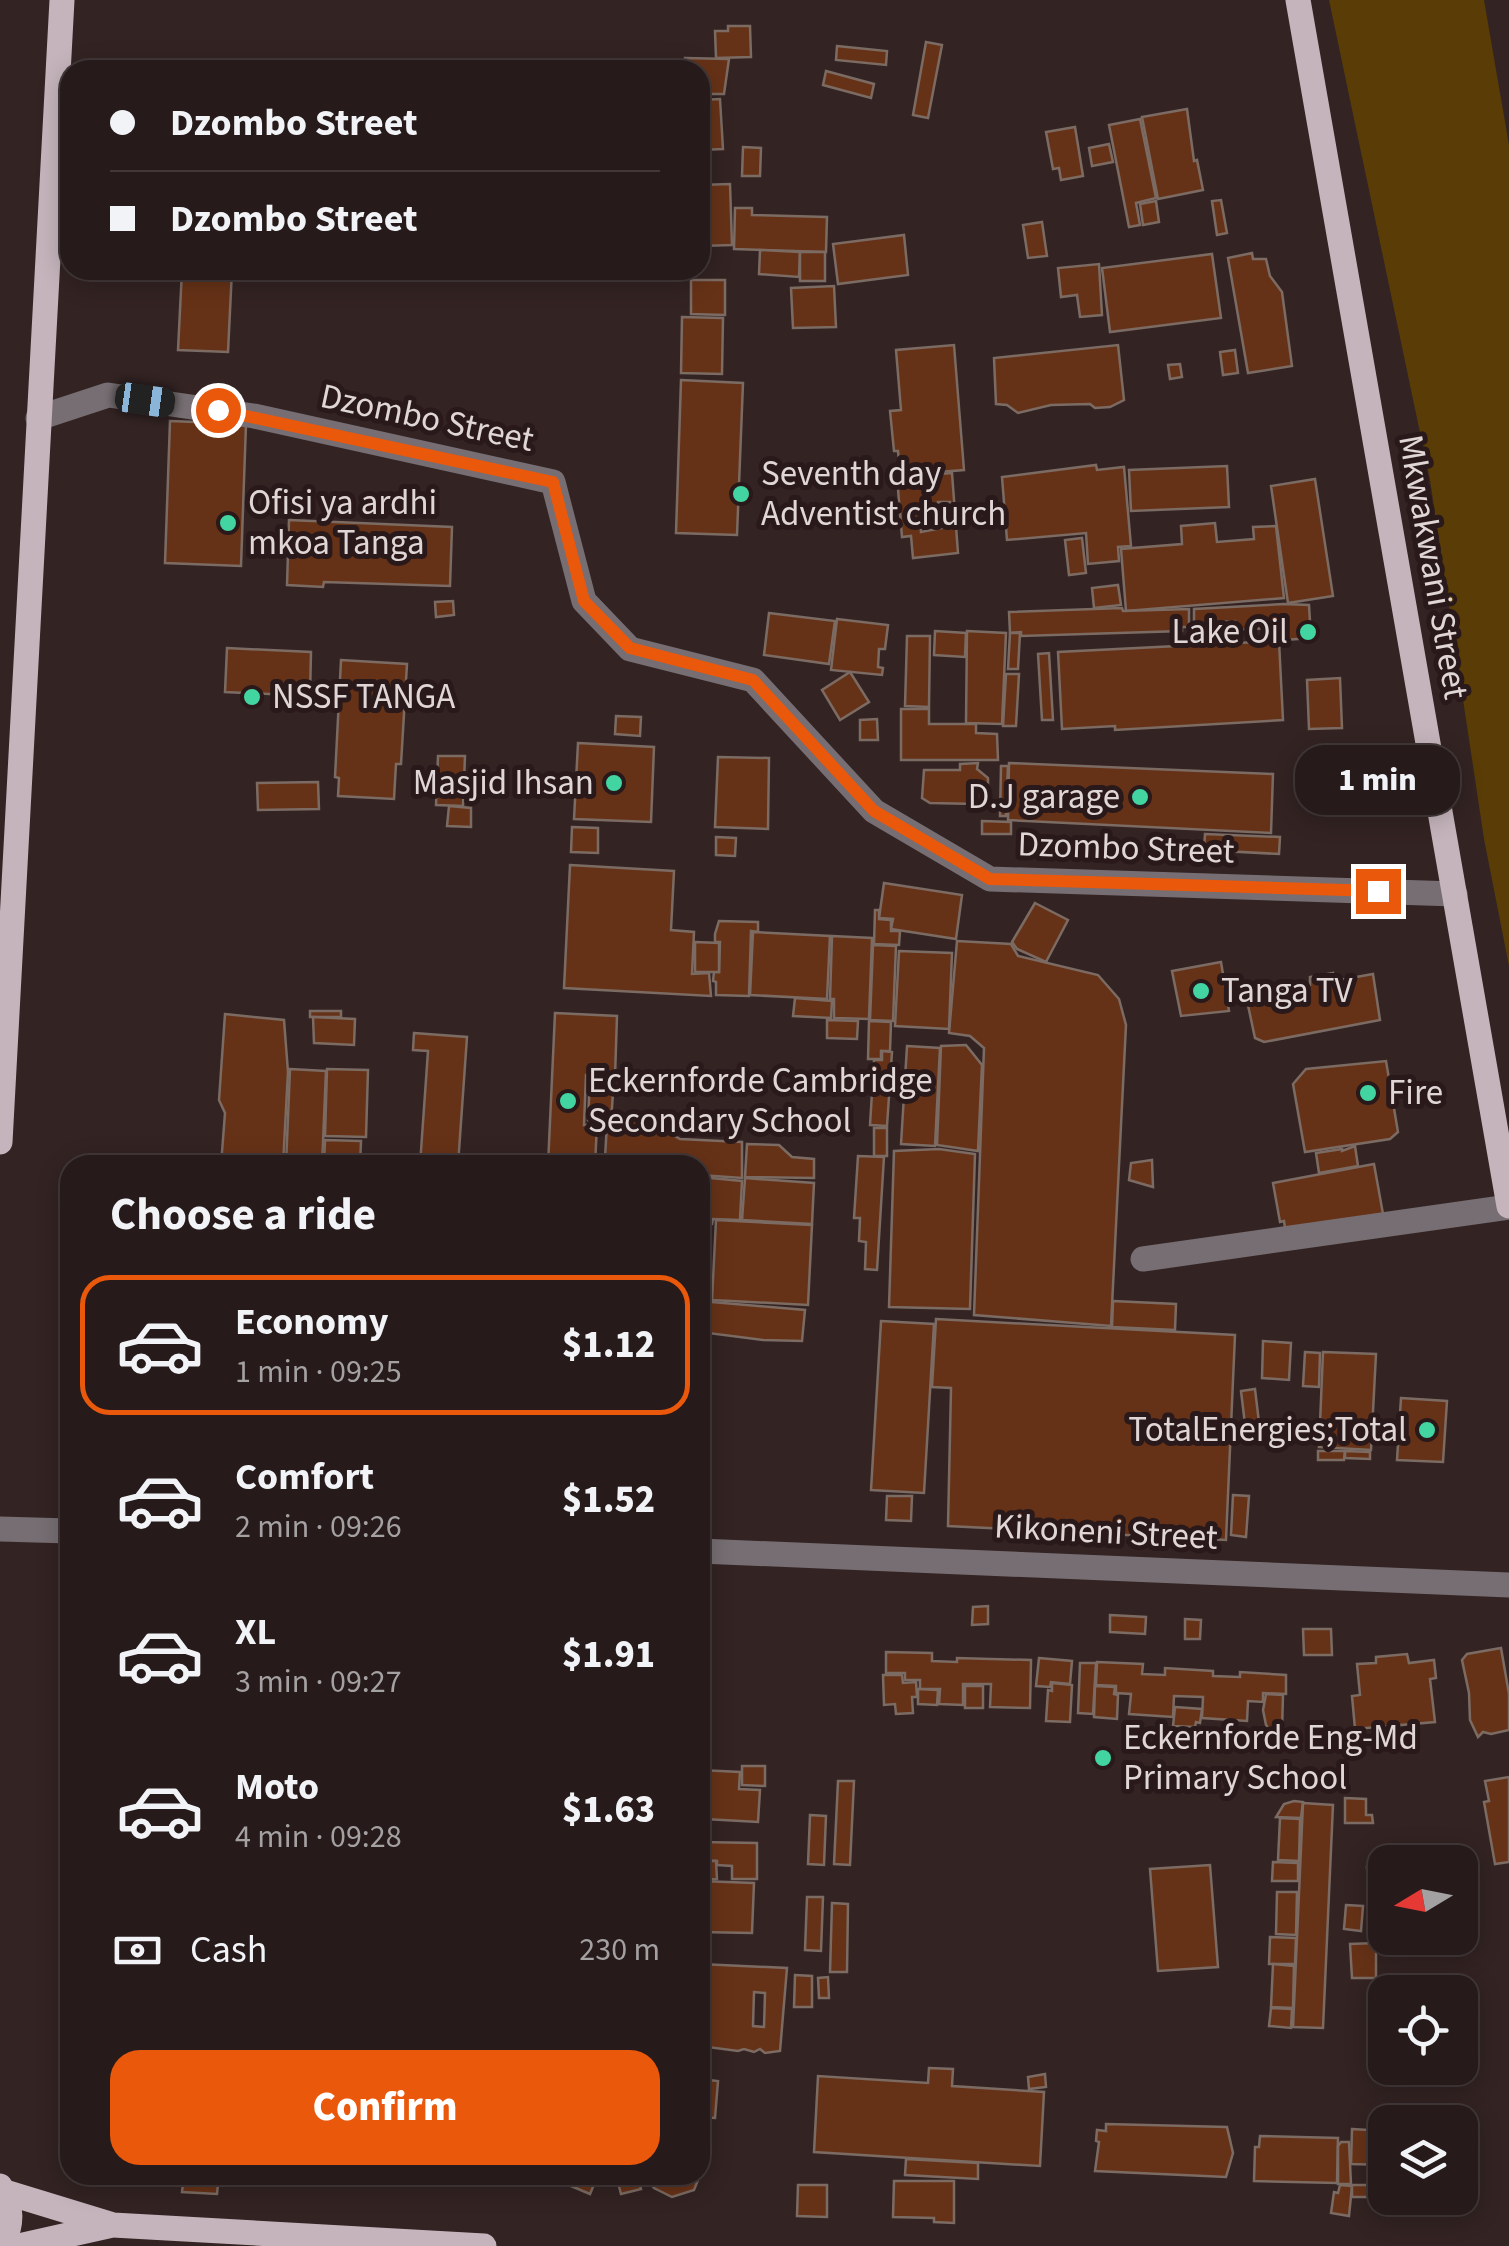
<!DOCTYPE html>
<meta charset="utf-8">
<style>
body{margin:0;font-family:"Source Sans 3",sans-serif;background:#322727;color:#f1f3f6;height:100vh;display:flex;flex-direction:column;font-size:38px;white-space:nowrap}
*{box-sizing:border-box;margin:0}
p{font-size:32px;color:#a4a1a2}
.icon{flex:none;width:55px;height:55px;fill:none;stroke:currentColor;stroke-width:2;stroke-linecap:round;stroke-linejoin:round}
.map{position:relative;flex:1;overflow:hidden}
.drawer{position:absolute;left:60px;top:1155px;width:650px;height:1030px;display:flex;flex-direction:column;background:#261a1a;border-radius:30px;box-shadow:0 5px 25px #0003,0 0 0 2px #423839}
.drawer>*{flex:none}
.hud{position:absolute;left:60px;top:60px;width:650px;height:220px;border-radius:30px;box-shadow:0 5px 25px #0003,0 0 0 2px #423839;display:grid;align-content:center;height:220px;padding:0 50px;background:#261a1a}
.needle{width:65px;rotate:260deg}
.buttons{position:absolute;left:1368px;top:1845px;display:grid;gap:20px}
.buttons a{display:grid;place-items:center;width:110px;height:110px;border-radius:20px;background:#261a1a;box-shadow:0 5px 25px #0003,0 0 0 2px #423839;font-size:50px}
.end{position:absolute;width:45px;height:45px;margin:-22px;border:12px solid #ea580c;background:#fff;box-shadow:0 0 0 5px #fff}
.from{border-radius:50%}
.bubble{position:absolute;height:70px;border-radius:30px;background:#261a1a;box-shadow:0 5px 25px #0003,0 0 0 2px #423839;font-size:32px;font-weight:800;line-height:70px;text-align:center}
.car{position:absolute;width:30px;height:60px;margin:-30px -15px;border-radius:12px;box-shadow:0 0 8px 2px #0007;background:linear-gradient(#222 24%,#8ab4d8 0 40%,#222 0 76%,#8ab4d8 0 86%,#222 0)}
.hud b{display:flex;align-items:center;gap:35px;height:95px;font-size:38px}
.hud b+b{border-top:2px solid #423839}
.hud i{width:25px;height:25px;background:#f1f3f6}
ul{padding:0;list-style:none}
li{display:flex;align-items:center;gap:30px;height:140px;margin:0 20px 15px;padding:0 30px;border:5px solid transparent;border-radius:30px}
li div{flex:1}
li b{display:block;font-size:38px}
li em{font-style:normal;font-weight:800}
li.selected{border-color:#ea580c}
li>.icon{width:90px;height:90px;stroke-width:1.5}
h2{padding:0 50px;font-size:45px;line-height:120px}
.pay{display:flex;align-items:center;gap:25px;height:110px;padding:0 50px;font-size:38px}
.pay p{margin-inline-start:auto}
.primary-button{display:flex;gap:20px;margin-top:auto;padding:20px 50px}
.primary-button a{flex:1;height:115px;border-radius:30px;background:#ea580c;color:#fff;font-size:40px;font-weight:800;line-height:115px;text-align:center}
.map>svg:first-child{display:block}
.park{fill:#593c06}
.building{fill:#663217;stroke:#7c6b63;stroke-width:2.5;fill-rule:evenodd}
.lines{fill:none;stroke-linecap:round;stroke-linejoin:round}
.minor{stroke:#766e72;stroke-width:25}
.major{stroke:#c5b4bc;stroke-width:25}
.route{stroke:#ea580c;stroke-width:12}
.poi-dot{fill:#42d4a1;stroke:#29191a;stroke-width:4}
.labels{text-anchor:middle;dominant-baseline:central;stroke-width:10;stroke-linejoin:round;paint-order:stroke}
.street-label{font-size:35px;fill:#e1d6d6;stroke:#29191a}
.poi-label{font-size:35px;fill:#e1d6d6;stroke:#29191a;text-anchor:start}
</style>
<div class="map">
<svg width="1509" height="2246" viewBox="0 0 1509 2246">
<rect width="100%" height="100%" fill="#332323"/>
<path class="park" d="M1329,0h155l25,145v821l-25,-127 -54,-359z"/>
<g class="building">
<path d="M728,26h22l1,31 -35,1 -1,-27h13z"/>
<path d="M926,42l16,3 -14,73 -15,-3z"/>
<path d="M837,46l50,5 -1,14 -50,-5z"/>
<path d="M685,58l44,1 -5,35h-24v-24h-15z"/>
<path d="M826,71l48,13 -3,14 -48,-13z"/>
<path d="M720,99l3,50 -23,1v-50z"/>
<path d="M1187,109l7,52 3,-1 6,30 -45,9 -16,-82z"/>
<path d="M1140,119l16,79 -20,5 4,22 -11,2 -20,-102z"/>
<path d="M1075,127l8,49 -22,4 -2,-12 -6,1 -7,-37z"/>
<path d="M1109,144l4,18 -21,4 -3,-18z"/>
<path d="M743,147l18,1 -1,28h-18z"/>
<path d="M730,184l2,61 -32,1v-61z"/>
<path d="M1221,200l6,33 -10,2 -5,-34z"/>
<path d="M1156,201l3,21 -16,3 -3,-21z"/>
<path d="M735,208h17v7l75,2 -1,35 -92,-3z"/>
<path d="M1042,222l5,34 -19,2 -5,-33z"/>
<path d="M904,235l4,40 -70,9 -5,-40z"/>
<path d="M760,250l40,2 -1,25 -40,-3z"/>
<rect x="800" y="252" width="25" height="29"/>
<path d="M1252,253l1,6h13l4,17 12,16 10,74 -44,7 -20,-115z"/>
<path d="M1212,254l9,64 -111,14 -8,-64z"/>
<path d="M1099,264l3,51 -22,2 -3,-22 -16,2 -3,-29z"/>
<path d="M182,270h50l-4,82 -50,-2z"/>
<path d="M691,280h34v35l-34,-1z"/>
<path d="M834,286l2,41 -43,1 -2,-40z"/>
<path d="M682,317l41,1 -1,56 -41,-1z"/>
<path d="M954,345l10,125 -64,5 -2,-24h-4l-4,-40 11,-1 -5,-60z"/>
<path d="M1118,345l6,55 -14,7 -15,1 -5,-4 -39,1 -33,8 -11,-8 -11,-1 -2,-46z"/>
<path d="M1235,350l3,23 -15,2 -3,-23z"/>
<path d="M1180,364l2,13 -12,2 -2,-14z"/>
<path d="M681,380l62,3 -6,152 -61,-2z"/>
<path d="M170,421l76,3 -5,142 -76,-3z"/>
<path d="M1096,465l1,5 27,-3 7,79 -13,1 1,14 -31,3 -2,-31 -79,7 -5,-63z"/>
<path d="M1227,466l2,41 -98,4 -2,-41z"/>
<path d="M952,473l6,80 -45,5 -2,-22 -9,1 -5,-60zM938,502h12l2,24 -31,6 -1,-23 18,-1z"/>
<path d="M1315,479l18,117 -45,7 -17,-117z"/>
<path d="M289,520l163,7 -2,59 -126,-4 -1,5 -36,-2z"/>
<path d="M1215,523l2,19 37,-3 -1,-12 23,-1 8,72 -158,13 -5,-62 61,-5 -1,-18z"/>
<path d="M1082,538l4,35 -17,2 -4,-35z"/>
<path d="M1118,585l3,20 -27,3 -2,-20z"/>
<path d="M453,601l1,14 -18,2 -1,-15z"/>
<path d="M1284,604l25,1 2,33 -41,3 -1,-13 -33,2 -1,-9 -41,3v-15z"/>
<path d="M1122,608l1,3 66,-2v18h-7v4l-161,5v-4l-11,1 -1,-21z"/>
<path d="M769,613l66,8 -6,43 -65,-9z"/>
<path d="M837,619l51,6 -3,24h-6l-1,18 5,1 -1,7 -51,-5z"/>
<path d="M935,631l31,2 -1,24 -31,-2z"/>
<path d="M967,631l39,2 -4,91 -36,-1z"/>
<path d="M1010,633h10l-2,36h-10z"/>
<path d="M907,636h23l-1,71 -24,-1z"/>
<path d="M1279,641l4,79 -168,10v-4l-53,3 -4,-77z"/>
<path d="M227,648l84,4 -1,44 -85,-4z"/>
<path d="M1049,653l4,67h-11l-4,-66z"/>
<path d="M341,660l66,4 -6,100h-5l-2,35 -56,-3 1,-18 -4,-1z"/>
<path d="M850,672l19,30 -29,18 -18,-30z"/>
<path d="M1006,674h13l-3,52h-13z"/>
<path d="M1340,678l2,50 -33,1 -2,-49z"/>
<path d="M901,709h28v15h47v9l21,1 1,26h-97z"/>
<path d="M616,716l25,1 -1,19 -25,-2z"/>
<path d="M877,719l1,21h-18v-20z"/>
<path d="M578,743l76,4 -3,75 -77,-3z"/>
<path d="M438,756h27l-2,50 -27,-1z"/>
<path d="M1343,756l4,53h-38l-5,-49z"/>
<path d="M718,757l51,1 -1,71 -53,-2z"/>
<path d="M978,763l-1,6 11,9v20l-11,6 -47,-1 -8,-5 2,-28h36v-6z"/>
<path d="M1009,763l264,11 -2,59 -263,-13z"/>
<path d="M1001,766h7l-2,50h-6z"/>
<path d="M318,782l1,27 -61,1 -1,-27z"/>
<path d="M449,806l22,2v19l-24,-1z"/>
<path d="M982,821l29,1v12h-29z"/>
<path d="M572,827l26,1v25l-27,-1z"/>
<path d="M1205,834l75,3 -1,17 -75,-4z"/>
<path d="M716,837l20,1 -1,18 -19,-1z"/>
<path d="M570,865l104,6 -3,59 23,2 -2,42 17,-1 2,23 -147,-8z"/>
<path d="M884,883l78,12 -6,44 -65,-10 2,-10 -14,-1z"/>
<path d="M1035,903l33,17 -22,42 -29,-13 -5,-7z"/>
<path d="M875,910h4v9l12,1v11h9l-1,14 -25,-1z"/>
<path d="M719,921l39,1v10l-7,-1 -2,65 -33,-1v-13l-3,-1 1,-9h5l1,-30h-5v-8z"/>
<path d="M753,932l77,4 -3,63 -77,-4z"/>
<path d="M832,936l40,2 -3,81 -35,-1v-19h-4z"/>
<path d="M957,941l54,3 7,12 80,19 21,24 7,26 -15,301 -137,-11 10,-267 -14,-12 -21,-3z"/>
<path d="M695,942l24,1v29h-24z"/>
<path d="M873,945l23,1 -3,75 -23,-1z"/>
<path d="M899,951l53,2 -3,76 -54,-3z"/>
<path d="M1221,962l8,49 -48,5 -9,-45z"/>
<path d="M1333,973l1,8 39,-7 7,46 -116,22 -9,-4 -9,-42 64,-11v-8z"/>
<path d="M795,998l37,3 -1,17 -38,-2z"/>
<rect x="310" y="1011" width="31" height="6"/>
<path d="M555,1013l62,3 -2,61 -29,-2 -2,50h13l-2,40h-47z"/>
<path d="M225,1014l59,6 4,52 -5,93h-62l4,-52 -6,-13z"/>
<path d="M313,1017l42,2 -1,26 -40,-2z"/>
<path d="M827,1020l31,1 -1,18 -30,-1z"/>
<path d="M869,1021l22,1 -1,29h-9v8h-13z"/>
<path d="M414,1033l53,4 -9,128h-38l8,-114 -15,-1z"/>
<path d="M966,1045l16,20 -4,86 -41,-6 4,-99z"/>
<path d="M907,1046l33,2 -5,98 -34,-2z"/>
<path d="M882,1051l10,1 -5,74 -17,-1 4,-65h8z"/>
<path d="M1386,1061l12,71 -8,7 -85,13 -12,-68 13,-15z"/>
<path d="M290,1069l36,2 -4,94h-36z"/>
<path d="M327,1069l41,1 -2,67 -41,-1z"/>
<path d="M590,1077l24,1 -3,44 -23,-2z"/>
<path d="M614,1115h46l1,13 19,11 62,3v36l-42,-3v-10h-84v-7h-11l2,-35 6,-1z"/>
<rect x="874" y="1128" width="13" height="28"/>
<path d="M325,1140l36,1 -1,24h-36z"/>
<path d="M747,1144l32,1 13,12 22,2v19l-69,-1z"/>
<path d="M1355,1146l3,20 -39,7 -3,-20 26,-4v2z"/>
<path d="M939,1149l36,5 -5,155 -81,-2 5,-156z"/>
<path d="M858,1156l26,1 -7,113 -12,-1 1,-27 -7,-1 1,-23h-6z"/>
<path d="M1152,1160l1,27 -24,-7 2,-17z"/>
<path d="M1374,1164l9,50 -98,14 -1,-7 -4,1 -7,-39z"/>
<path d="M700,1177l42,4 -2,39 -27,-1 -1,5h-12z"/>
<path d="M745,1178l69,5 -2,41 -70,-4z"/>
<path d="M716,1220l96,5 -4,80 -96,-5z"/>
<path d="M700,1301l105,9 -3,31 -39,-1 -63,-8z"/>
<path d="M1113,1301l63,3 -1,26 -63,-3z"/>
<path d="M936,1319l299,16 -9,205 -278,-14 3,-138 -19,-1z"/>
<path d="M881,1321l53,3 -10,169 -53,-3z"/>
<path d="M1263,1341l28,2 -2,37 -27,-2z"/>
<path d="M1305,1352l15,1 -1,34 -16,-1z"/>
<path d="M1323,1352l53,2 -5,96 -52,-3z"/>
<path d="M1255,1389l6,50 -14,2 -6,-50z"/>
<path d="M1401,1398l46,3 -4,61 -46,-2z"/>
<path d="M1318,1451h27l-1,9h-26z"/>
<path d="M1345,1451l25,1v7l-25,-1z"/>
<path d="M1233,1495l16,1 -3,41 -15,-2z"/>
<path d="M887,1496h25l-1,25 -25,-1z"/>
<path d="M988,1606v18l-16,1 1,-18z"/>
<path d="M1110,1615l36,2 -1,17 -35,-2z"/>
<path d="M1185,1619l16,1 -1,19h-15z"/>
<path d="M1303,1629h28l1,26h-28z"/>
<path d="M1501,1648l8,46v36l-18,4 -8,-2 -5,5 -8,-17 -1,-27 -7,-33 5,-6z"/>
<path d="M886,1652l46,1v8l25,1v-4l74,2 -1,48 -40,-1 1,-23h-28v21l-24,-1 1,-15h-20v-9h-15v-7h-19z"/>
<path d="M1407,1654l2,9 25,-3 2,18 -6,1 5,43 -80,7 -3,-33 8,-1 -3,-31 19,-1v-6z"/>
<path d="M1039,1658l33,3 -2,23 -19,-2 -1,5 -14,-1z"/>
<path d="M1097,1662l46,2 -1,10 23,1v-7l48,3v5l27,1v-5l46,3v19l-23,-1v9l-15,-1 -1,20 -45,-3 1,-21 -29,-1 -1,21 -44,-3 2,-20 -15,-1v-7l-20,-1z"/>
<path d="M1080,1663h16l-3,51 -15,-1z"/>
<path d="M883,1675h19l1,8 13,-1 1,15h-5l1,16 -17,1 -1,-10 -11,1z"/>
<path d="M1052,1683l20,2 -2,37 -24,-1 2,-31 4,1z"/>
<rect x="965" y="1686" width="18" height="22"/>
<path d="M1095,1686l20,1 -1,7 4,1 -1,24 -23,-2z"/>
<path d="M918,1689l20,1 -1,15 -19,-1z"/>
<path d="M1266,1694l17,1 -1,36 -13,-2 -3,-4 -3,-15z"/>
<path d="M1175,1707l27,2 -2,14 -4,-1 -1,5 -22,-1z"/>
<path d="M742,1766h23v20l-23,-1z"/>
<path d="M700,1770l40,2 -1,17 21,1 -2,32 -53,-3v-4h-5z"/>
<path d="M1509,1777v85l-14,2 -11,-62 5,-1 -4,-20z"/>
<path d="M838,1781h16l-4,84 -16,-1z"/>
<path d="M1345,1798l21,1v16h6l1,8h-28z"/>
<path d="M1294,1801l9,1 -2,16 -25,-1 8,-13z"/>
<path d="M1303,1803l30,2 -10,223 -30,-1z"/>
<path d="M810,1815l16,1 -2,49 -16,-1z"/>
<path d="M1280,1818l20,1 -1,42 -21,-1z"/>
<path d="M700,1842l57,1v36h-25v-13l-15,-1v-4l-17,-1z"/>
<path d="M700,1861h16l1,18 -17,1z"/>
<path d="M1273,1862l25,1v18h-26z"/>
<path d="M1210,1865l8,102 -60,4 -8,-102z"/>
<path d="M1385,1866v19l-17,1 -1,-19z"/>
<path d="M700,1881l54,2 -2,50 -52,-1z"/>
<path d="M1277,1892h20l-1,43 -20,-1z"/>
<path d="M807,1897h16l-2,54 -16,-1z"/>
<path d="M832,1903l16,1 -1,68h-17z"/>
<path d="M1346,1905l17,1 -2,25 -17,-2z"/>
<path d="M1270,1937l26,1 -1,26h-26z"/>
<path d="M1376,1943v35h-24l-2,-34z"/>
<path d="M700,1964l87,4 -7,83 -15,2 -5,-4 -6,3 -10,-3 -6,2 -38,-5zM754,1992l11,1 -1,34 -11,-1z"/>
<path d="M1273,1964l21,2 -1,42 -22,-1z"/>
<path d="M795,1975l17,1v31h-18z"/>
<path d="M828,1977l1,21h-10l-1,-20z"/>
<path d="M1271,2008l21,1 -1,19 -22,-2z"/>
<path d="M929,2068l24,1 -1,17 92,6 -4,74 -226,-14 4,-76 110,7z"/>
<path d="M1045,2074l1,13 -17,2 -1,-12z"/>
<path d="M700,2079l18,2 -3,37 -15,-1z"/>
<path d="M1106,2124l121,3 6,26 -7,24 -131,-6 4,-29 -3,-1 1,-11 9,1z"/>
<path d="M1352,2129l33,2v34l-34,-1z"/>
<path d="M1260,2136l78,2 -1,45 -83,-2 1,-34h4z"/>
<path d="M1341,2142h8l2,42h-13v-38z"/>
<path d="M906,2159l72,4v16l-73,-4z"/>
<path d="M184,2175h35l-2,19 -35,-2z"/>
<path d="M568,2175h30l-8,19 -26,-11z"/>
<path d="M616,2175h21l4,14 -20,5z"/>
<path d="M644,2175h56l-6,15 -22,7 -18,-9z"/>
<path d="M894,2181h60v42l-20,-1v-4l-41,-1z"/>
<path d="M798,2185h29v32l-30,-1z"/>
<path d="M1340,2185l12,1 -3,30 -18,-3 3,-21 4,1z"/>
<path d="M1352,2185h32l1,12h-33z"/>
</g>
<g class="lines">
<g class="minor">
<path d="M38,418l70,-23 146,21 299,66 31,119 46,48 123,31 121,131 116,68 465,15"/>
<path d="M1143,1259l366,-52"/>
<path d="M0,1529l70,2"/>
<path d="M700,1551l809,34"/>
</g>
<g class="major">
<path d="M1298,0l211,1206"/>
<path d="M0,1142l62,-1142"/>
<path d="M0,2186c13,19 13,40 1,60"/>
<path d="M5,2192l108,33 371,21"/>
<path d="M19,2246l89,-20"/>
</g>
</g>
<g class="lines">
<path class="route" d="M218,410l335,72 31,119 46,47 123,32 121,131 116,68 388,12"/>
</g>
<g class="poi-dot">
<circle cx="741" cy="494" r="10"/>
<circle cx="228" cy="523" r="10"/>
<circle cx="1308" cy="632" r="10"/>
<circle cx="252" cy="697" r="10"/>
<circle cx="614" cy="783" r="10"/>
<circle cx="1140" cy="797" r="10"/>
<circle cx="1201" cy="991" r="10"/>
<circle cx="1368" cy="1093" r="10"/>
<circle cx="568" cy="1101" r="10"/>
<circle cx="1427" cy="1430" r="10"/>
<circle cx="1103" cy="1758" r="10"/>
</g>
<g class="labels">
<g class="street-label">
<text transform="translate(427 418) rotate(12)">Dzombo Street</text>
<text transform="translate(1433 567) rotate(80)">Mkwakwani Street</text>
<text transform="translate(1126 848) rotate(2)">Dzombo Street</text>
<text transform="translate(1106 1532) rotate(3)">Kikoneni Street</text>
</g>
<g class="poi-label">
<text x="761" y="474">Seventh day<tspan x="761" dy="40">Adventist church</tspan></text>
<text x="248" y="503">Ofisi ya ardhi<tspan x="248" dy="40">mkoa Tanga</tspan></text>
<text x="1288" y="632" text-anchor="end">Lake Oil</text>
<text x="272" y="697">NSSF TANGA</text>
<text x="594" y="783" text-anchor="end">Masjid Ihsan</text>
<text x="1120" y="797" text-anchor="end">D.J garage</text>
<text x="1221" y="991">Tanga TV</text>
<text x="588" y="1081">Eckernforde Cambridge<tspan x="588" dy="40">Secondary School</tspan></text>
<text x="1388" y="1093">Fire</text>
<text x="1407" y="1430" text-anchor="end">TotalEnergies;Total</text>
<text x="1123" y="1738">Eckernforde Eng-Md<tspan x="1123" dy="40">Primary School</tspan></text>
</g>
</g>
</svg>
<div class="buttons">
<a><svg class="needle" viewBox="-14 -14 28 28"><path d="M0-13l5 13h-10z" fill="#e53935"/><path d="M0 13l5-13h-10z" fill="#a4a1a2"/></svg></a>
<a><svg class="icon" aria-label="locate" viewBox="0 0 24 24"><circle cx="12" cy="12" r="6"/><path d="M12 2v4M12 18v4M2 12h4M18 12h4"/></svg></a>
<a><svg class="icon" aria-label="layers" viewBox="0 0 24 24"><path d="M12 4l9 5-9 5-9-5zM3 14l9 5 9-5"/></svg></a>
</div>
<i class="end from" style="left:218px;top:410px"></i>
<i class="end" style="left:1378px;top:891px"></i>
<div class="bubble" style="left:1295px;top:745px;width:165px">1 min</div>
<i class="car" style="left:145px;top:400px;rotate:98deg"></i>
<div class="hud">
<b><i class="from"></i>Dzombo Street</b>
<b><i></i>Dzombo Street</b>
</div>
<section class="drawer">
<h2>Choose a ride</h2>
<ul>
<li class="selected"><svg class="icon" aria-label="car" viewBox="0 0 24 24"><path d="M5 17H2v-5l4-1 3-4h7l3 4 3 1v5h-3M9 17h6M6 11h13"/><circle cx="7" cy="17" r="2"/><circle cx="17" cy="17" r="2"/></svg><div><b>Economy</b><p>1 min · 09:25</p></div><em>$1.12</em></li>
<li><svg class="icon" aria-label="car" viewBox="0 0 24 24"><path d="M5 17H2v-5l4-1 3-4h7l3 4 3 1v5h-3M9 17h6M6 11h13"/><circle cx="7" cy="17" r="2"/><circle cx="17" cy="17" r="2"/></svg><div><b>Comfort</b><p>2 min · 09:26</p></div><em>$1.52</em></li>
<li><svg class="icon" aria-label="car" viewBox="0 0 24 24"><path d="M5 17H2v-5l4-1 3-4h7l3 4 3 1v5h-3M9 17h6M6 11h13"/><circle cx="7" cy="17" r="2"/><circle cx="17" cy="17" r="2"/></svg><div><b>XL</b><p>3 min · 09:27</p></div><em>$1.91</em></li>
<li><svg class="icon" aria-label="car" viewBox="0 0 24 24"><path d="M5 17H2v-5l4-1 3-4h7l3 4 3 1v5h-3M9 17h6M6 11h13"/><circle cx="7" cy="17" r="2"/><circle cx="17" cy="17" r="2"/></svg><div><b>Moto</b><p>4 min · 09:28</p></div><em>$1.63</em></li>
</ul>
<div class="pay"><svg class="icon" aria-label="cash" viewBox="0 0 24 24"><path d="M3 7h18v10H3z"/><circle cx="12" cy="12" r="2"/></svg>Cash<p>230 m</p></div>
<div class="primary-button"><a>Confirm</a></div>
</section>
</div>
